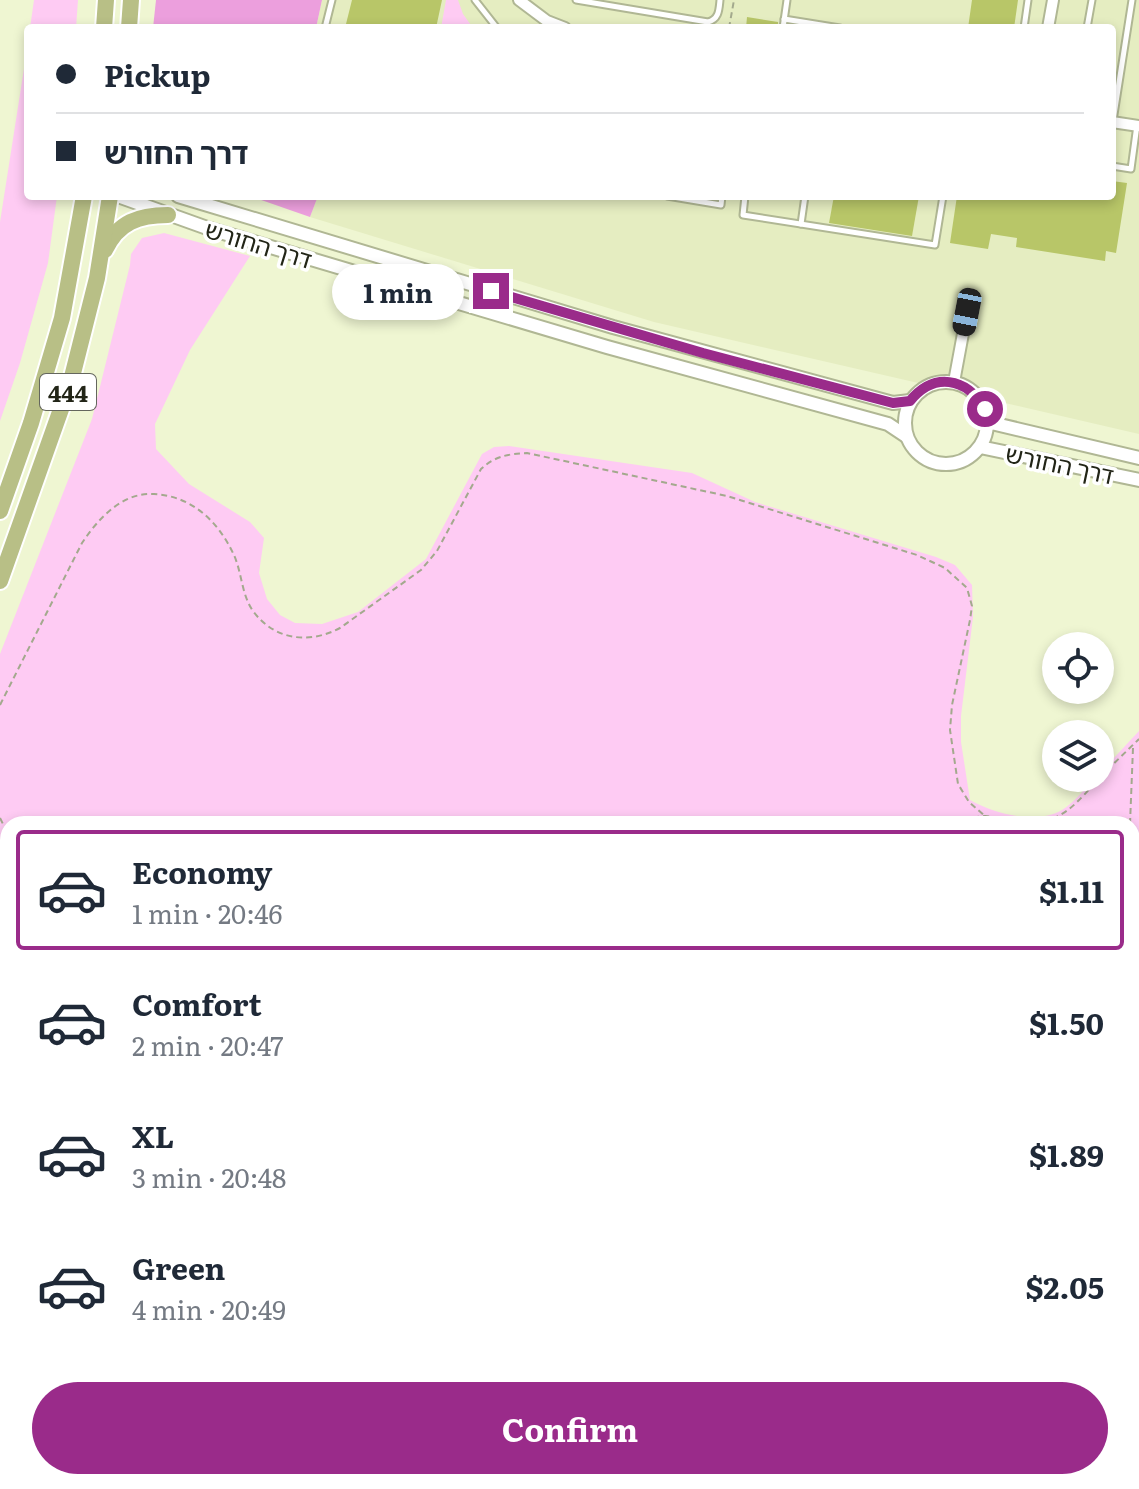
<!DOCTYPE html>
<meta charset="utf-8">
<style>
body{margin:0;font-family:Literata,"Noto Sans Hebrew",serif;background:#f2f2f3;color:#1f2937;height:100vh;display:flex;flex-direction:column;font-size:30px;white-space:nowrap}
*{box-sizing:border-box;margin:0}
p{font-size:26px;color:#747a83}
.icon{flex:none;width:44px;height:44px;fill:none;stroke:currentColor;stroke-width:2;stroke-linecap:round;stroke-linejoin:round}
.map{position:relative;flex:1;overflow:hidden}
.side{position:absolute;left:0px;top:816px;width:1140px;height:674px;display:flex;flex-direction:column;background:#fff;border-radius:24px 24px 0 0;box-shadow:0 4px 12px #0003}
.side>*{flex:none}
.hud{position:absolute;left:24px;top:24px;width:1092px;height:176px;border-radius:8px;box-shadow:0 4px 12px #0003;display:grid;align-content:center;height:176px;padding:0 32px;background:#fff}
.fabs{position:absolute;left:1042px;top:632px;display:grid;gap:16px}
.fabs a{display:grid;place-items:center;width:72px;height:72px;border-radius:50%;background:#fff;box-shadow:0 4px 12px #0003;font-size:40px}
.end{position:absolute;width:36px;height:36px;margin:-18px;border:10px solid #9a2b8a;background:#fff;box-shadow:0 0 0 4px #fff}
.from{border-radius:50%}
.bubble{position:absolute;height:56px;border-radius:28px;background:#fff;box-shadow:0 4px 12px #0003;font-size:26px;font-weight:700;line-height:56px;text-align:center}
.car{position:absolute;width:24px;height:48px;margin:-24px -12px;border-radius:10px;box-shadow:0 0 6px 2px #0007;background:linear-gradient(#222 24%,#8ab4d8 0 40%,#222 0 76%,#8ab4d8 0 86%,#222 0)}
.hud b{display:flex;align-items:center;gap:28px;height:76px;font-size:30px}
.hud b+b{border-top:2px solid #e0e1e3}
.hud i{width:20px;height:20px;background:#1f2937}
ul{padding:14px 0 0;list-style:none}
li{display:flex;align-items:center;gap:24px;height:120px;margin:0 16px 12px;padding:0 16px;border:4px solid transparent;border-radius:8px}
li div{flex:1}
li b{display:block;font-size:30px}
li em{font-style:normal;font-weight:700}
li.selected{border-color:#9a2b8a}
li>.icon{width:72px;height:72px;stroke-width:1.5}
.primary-button{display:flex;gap:16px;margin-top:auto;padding:16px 32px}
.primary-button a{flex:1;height:92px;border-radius:48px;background:#9a2b8a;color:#fff;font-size:32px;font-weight:700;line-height:92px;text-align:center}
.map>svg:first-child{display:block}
.built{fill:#e5edc1}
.green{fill:#fecbf3}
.forest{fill:#ec9fdd}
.building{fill:#b8c668}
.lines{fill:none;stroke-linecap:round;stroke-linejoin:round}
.service-casing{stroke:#b0b794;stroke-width:9}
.minor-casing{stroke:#b0b794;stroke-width:14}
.tertiary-casing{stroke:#b0b794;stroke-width:16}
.primary-casing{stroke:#fff;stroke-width:20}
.path{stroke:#a3a98d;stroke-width:2;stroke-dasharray:6 4;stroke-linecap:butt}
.service{stroke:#fff;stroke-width:5}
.minor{stroke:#fff;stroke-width:10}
.tertiary{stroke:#fff;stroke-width:12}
.primary{stroke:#b8bf86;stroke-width:16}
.route{stroke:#9a2b8a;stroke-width:10}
.labels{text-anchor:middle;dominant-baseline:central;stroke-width:7;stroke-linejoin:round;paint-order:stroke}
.shield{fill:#fff;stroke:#64665d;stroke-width:2}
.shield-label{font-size:22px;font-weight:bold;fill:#222517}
.street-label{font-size:24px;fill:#222517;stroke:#fff}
</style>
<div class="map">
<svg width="1139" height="1489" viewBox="0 0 1139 1489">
<rect width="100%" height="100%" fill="#eff6d2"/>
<path class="built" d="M322,0h817v434l-485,-112 -344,-105 8,-21h794v-168h-796z"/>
<g class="green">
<path d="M34,0h44l-2,28h-46z"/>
<path d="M446,0h12l5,14 10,14h-32z"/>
<path d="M28,43v153h29l-9,67 -28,100 -20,58v-199z"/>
<path d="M164,233l86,23 -60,94 -35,74 1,25 33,35 61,38 14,16 -5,35 8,26 13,16 15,8 27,1 36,-12 68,-53 56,-105 12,-7 15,-1 183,27 63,29 181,55 19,8 17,20 1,32 -12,99v26l9,58c25,14 67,25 92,10 13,-8 23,-22 33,-32h5v-5l39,-42v758h-170l-19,-7h182v-658h-1124v447l-8,-4v-613l92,-235 38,-154 1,-11 11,-16z"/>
</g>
<g class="forest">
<path d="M156,0h166l-6,28h-163z"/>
<path d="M250,196h68l-8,21z"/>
<path d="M0,1277l8,3v202h920l19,7h-947z"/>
</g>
<g class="building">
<path d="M352,0h90l-6,28h-91z"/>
<path d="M972,0h46l-4,28h-46z"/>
<path d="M747,17l31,5v6h-32z"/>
<path d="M1112,181l15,2 -11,70 -10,-2 -1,10 -89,-14 1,-9 -26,-4 -3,15 -38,-6 7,-47h155z"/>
<path d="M834,196h85l-7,40 -83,-13z"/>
</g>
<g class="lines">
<defs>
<g id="service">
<path d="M475,0l22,28"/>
<path d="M576,0l132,22c11,-3 11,-12 12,-22"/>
<path d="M784,19l56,9"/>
<path d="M325,28l7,-28"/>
<path d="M783,28l4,-28"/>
<path d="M1024,28l4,-28"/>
<path d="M1087,28l5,-28"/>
<path d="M1113,121l19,-121"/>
<path d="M1112,166l19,3 6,-44"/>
<path d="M667,196l54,9 1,-9"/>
<path d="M745,196l-2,19 192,30 8,-49"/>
<path d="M801,224l4,-28"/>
</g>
<g id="minor">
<path d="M519,0l28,21 18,7"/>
<path d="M1048,28l5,-28"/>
<path d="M1112,122l27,4"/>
<path d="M954,382l13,-70"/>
</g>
<g id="tertiary">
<path d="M118,196l92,33 397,118 281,77 18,12"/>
<path d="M178,196l435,131 280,76 17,-2"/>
<circle cx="946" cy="423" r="41"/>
<path d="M987,422l152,36"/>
<path d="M980,447l159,33"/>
</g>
<g id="primary">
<path d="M104,28l2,-28"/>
<path d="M129,28l2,-28"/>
<path d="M105,250c13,-28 34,-35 63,-35"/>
<path d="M0,511l31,-88 31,-105 22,-122"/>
<path d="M0,581l71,-200 26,-103 13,-82"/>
</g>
</defs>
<use href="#service" class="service-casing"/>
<use href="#minor" class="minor-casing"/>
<use href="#tertiary" class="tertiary-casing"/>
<use href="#primary" class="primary-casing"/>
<g class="path">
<path d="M729,28l5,-28"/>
<path d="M0,705l82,-162c16,-24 40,-51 72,-49 37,2 63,26 79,59 9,18 8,41 20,58 22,30 57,33 87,17l81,-58 16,-19 44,-82c14,-13 27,-15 46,-16l200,43 190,59 28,13 22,20 5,18 -2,14 -18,85 -2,25 8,54 11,18 16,14"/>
<path d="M1100,777l39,-38"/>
<path d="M0,818l8,16"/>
<path d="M965,824l12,-7 8,-1c65,7 70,14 114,-38"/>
<path d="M1130,824l3,-76"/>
<path d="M1132,855l7,35"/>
<path d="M0,943l8,-9"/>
<path d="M0,1158h8"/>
<path d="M0,1248l8,8"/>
<path d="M0,1284l8,5"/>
<path d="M1132,1327l7,-13"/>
<path d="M0,1408l8,3"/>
<path d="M1132,1461l7,4"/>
<path d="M533,1482l3,7"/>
<path d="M928,1482l19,7"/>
<path d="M375,1489l1,-7"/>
<path d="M812,1489l3,-7"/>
</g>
<use href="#service" class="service"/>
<use href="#minor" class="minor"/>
<use href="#tertiary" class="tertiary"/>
<use href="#primary" class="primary"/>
</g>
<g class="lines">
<path class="route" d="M491,291l212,62 190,50 17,-2c24,-29 56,-24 75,8"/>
</g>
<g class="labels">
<rect class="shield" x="40" y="374" width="56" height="36" rx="6"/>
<g class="shield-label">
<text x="68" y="392">444</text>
</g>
<g class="street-label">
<text transform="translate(259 243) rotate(17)">דרך החורש</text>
<text transform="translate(1060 463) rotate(12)">דרך החורש</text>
</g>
</g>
</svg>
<div class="fabs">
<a><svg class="icon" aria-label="locate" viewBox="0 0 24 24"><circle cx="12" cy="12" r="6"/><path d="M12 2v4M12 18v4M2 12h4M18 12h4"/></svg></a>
<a><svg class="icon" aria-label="layers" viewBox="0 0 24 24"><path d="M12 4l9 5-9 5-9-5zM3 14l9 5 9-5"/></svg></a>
</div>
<i class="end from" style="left:985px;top:409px"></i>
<i class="end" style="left:491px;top:291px"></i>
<div class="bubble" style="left:332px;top:264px;width:132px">1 min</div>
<i class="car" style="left:967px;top:312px;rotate:191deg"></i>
<div class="hud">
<b><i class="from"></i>Pickup</b>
<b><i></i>דרך החורש</b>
</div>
<section class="side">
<ul>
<li class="selected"><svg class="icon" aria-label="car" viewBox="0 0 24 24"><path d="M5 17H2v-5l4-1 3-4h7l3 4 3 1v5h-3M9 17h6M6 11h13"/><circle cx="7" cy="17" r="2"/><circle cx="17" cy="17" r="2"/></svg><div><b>Economy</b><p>1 min · 20:46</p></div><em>$1.11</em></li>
<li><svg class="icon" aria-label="car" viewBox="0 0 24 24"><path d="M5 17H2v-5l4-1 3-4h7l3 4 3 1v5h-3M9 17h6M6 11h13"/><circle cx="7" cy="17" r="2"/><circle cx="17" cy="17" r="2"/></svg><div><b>Comfort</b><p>2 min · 20:47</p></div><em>$1.50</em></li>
<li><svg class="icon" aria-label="car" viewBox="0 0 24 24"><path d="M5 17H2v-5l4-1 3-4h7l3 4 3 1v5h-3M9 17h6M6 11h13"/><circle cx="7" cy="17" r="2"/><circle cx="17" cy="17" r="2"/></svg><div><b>XL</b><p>3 min · 20:48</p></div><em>$1.89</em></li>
<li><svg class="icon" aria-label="car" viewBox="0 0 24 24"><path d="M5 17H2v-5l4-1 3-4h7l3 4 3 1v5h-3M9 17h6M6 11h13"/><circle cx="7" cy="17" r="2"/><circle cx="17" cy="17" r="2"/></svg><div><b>Green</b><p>4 min · 20:49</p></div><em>$2.05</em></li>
</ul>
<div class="primary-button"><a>Confirm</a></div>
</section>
</div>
